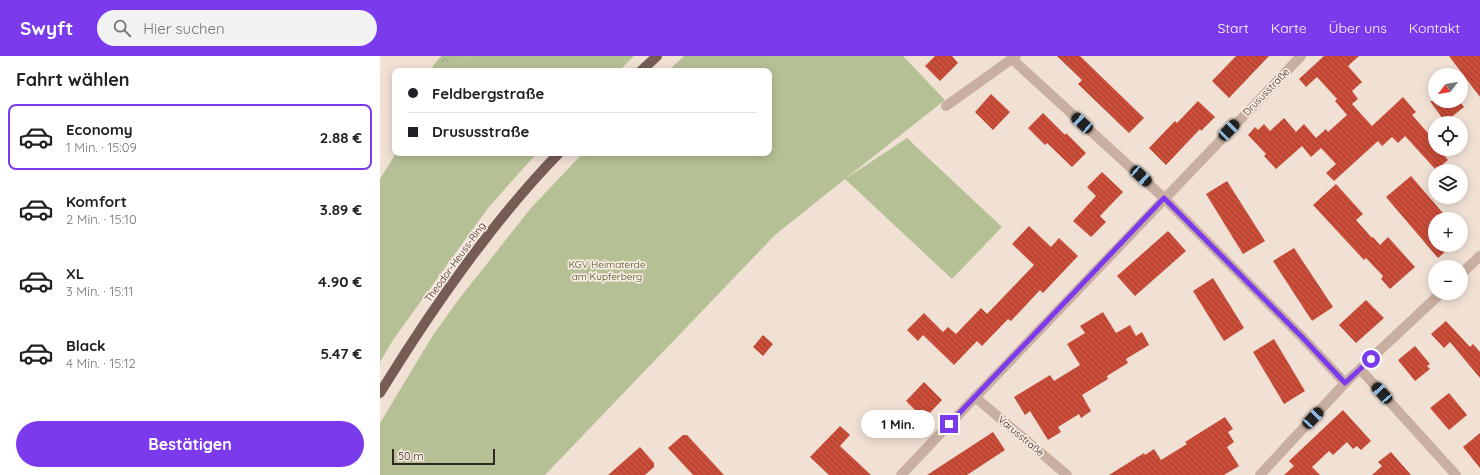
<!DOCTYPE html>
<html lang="de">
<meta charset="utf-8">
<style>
body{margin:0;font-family:Quicksand,sans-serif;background:#f2f2f2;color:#202124;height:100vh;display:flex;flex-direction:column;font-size:15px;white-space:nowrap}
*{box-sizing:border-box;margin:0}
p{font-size:13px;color:#757577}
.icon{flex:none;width:22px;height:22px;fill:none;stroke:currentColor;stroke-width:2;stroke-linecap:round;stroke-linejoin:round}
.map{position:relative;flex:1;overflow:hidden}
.side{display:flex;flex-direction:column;background:#fff;width:380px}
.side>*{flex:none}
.top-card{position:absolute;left:12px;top:12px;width:380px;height:88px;border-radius:8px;box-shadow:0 2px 10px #0003;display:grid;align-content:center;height:88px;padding:0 16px;background:#fff}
.needle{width:26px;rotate:239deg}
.fabs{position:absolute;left:1048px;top:12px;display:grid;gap:8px}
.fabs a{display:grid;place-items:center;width:40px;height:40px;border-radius:50%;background:#fff;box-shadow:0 2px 10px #0003;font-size:20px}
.scale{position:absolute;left:12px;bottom:10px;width:103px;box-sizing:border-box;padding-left:4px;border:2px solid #332724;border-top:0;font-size:11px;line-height:14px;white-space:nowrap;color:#332724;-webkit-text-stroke:3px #f9ebe1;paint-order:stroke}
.end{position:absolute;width:18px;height:18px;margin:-9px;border:5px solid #7c3aed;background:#fff;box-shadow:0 0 0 2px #fff}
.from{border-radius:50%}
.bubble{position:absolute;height:28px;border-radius:14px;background:#fff;box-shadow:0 2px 10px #0003;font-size:13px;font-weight:700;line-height:28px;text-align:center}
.car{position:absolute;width:12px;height:24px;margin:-12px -6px;border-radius:5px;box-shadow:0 0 3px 1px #0007;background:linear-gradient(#222 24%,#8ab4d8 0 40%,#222 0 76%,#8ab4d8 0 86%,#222 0)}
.top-card b{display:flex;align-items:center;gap:14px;height:38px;font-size:15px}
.top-card b+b{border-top:1px solid #e0e0e0}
.top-card i{width:10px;height:10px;background:#202124}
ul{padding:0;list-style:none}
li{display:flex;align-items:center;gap:12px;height:66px;margin:0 8px 6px;padding:0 8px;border:2px solid transparent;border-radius:8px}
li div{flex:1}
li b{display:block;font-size:15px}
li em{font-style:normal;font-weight:700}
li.selected{border-color:#7c3aed}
li>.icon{width:36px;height:36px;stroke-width:1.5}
h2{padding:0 16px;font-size:18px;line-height:48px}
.primary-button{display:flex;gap:8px;margin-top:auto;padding:8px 16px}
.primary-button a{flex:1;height:46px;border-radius:24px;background:#7c3aed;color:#fff;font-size:16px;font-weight:700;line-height:46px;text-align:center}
header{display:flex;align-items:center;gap:24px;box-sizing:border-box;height:56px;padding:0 20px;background:#7c3aed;color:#fff}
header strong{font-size:19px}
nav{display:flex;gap:22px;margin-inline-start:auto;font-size:14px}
.search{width:280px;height:36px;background:#f2f2f2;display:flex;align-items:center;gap:10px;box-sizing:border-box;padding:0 14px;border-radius:22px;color:#757577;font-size:15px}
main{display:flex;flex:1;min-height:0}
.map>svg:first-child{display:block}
.forest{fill:url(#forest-crowns)}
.green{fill:#b6c095}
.building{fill:url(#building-back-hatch)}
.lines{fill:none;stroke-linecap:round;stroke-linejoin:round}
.street{stroke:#c9afa1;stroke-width:10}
.primary{stroke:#765c54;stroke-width:10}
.route{stroke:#7c3aed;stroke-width:5}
.labels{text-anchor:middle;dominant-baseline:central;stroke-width:3.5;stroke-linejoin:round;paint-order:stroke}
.street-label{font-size:10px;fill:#332724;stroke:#f9ebe1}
.park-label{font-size:10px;fill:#475227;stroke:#f9ebe1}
</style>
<header>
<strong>Swyft</strong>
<div class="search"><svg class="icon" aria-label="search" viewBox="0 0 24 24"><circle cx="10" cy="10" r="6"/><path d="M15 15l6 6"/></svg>Hier suchen</div>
<nav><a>Start</a><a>Karte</a><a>Über uns</a><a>Kontakt</a></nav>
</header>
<main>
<section class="side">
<h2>Fahrt wählen</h2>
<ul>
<li class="selected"><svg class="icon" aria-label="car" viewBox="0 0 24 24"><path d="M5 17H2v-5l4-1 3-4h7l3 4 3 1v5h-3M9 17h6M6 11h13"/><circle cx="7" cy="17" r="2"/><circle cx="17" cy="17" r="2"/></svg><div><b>Economy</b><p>1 Min. · 15:09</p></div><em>2.88 €</em></li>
<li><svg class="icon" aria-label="car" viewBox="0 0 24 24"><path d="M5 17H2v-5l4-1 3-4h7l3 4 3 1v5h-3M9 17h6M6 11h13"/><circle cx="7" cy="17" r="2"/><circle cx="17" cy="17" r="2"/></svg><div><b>Komfort</b><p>2 Min. · 15:10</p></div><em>3.89 €</em></li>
<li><svg class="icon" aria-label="car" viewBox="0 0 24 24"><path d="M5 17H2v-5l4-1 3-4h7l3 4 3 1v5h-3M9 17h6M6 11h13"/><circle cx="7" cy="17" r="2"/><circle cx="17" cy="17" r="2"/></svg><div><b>XL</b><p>3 Min. · 15:11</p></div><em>4.90 €</em></li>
<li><svg class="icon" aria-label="car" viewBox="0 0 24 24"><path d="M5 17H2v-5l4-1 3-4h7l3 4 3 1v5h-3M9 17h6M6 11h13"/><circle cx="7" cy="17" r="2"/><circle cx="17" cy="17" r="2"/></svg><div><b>Black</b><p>4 Min. · 15:12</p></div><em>5.47 €</em></li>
</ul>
<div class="primary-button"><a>Bestätigen</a></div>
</section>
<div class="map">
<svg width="1100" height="419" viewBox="0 0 1100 419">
<defs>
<pattern id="forest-crowns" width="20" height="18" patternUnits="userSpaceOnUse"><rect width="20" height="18" fill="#b6c095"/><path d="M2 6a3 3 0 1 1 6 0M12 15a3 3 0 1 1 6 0" fill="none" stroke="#959c79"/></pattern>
<pattern id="building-back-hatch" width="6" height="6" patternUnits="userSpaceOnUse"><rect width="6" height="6" fill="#ca4d3a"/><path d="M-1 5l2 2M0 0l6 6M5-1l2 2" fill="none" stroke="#a54031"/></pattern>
</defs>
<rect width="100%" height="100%" fill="#f1e1d5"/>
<path class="forest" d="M61,0h26c-12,10 -20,21 -35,11z"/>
<g class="green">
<path d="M87,0h167l-15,15h-170z"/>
<path d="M304,0h219l42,44 -100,79 62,-41 95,89 -50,52 -107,-100 -70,56 -230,240h-165v-52l53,-88 26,-36 72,-91 52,-55h186v-82h-101z"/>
<path d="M16,97h141l-49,55 -95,132 -13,22v-183z"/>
</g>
<g class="building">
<path d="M555,0h17l6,7 -18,18 -15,-15z"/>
<path d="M677,0h23l64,62 -15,15 -51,-49 4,-4z"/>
<path d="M856,0h33l-40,42 -17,-17z"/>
<path d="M944,0h35l-11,10 14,16 -10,9 6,8 -6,5 20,22 31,-29 13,15 -4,3 23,26v8h4l9,11 -12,10 -31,-34 -7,7 -6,-6 -10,9 -4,-5 -44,40 -8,-8 10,-9 -15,-16 -10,9 -9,-11 -26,23 -12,-13 2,-2 -18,-19 7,-8 3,3 6,-6 6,7 14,-13 12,14 8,-8 12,14 10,-9 2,3 19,-17 -12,-14 2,-2 -20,-22 -11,10 -7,-8z"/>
<path d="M1069,0h31v41z"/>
<path d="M611,38l19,18 -17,18 -18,-18z"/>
<path d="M818,45l17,16 -14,14 -1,-2 -34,36 -17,-17 26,-27 2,2z"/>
<path d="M1050,45h29l5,6 -19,15z"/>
<path d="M663,57l22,22 1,-2 20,20 -14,14 -25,-24 -2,2 -17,-17z"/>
<path d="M722,116l21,20 -23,24 6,6 -15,15 -18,-16 23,-25 -9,-9z"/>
<path d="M1031,120l37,43h-13v26h18l-15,13 -52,-61z"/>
<path d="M847,125l38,60 -22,13 -37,-60z"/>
<path d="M956,128l27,30 -7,6 16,18 1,-1 7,8 8,-8 27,30 -25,22 -9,-10 2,-3 -17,-18 -2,2 -51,-55z"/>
<path d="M649,170l22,21 8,-9 19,18 -35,37 -3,-3 -29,31 -3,-2 -26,27 -5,-5 -23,24 -31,-30 -5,6 -11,-11 17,-17 19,19 5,-5 8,7 25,-26 6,6 47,-49 -22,-21z"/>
<path d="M788,175l18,20 -51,45 -18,-20z"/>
<path d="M914,192l39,59 -21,14 -39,-60z"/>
<path d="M833,222l31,50 -20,13 -31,-50z"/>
<path d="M986,244l18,18 -28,25 -17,-18z"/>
<path d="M723,256l13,21 14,-8 6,11 6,-4 7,13 -23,14 2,4 -21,13 1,3 -26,16 9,16 -10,7 -2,-4 -21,13 3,5 -13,8 -18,-29 -5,4 -11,-18 36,-22 4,6 26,-16 -13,-21 18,-11 -5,-7z"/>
<path d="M1066,265l24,26 3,-3 7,8v26l-30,-36 -6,6 -13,-14z"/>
<path d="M383,279l10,9 -10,12 -10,-9z"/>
<path d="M894,283l31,52 -21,13 -31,-52z"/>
<path d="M1035,290l15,18 -3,2 3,3 -15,12 -17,-21z"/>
<path d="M544,326l18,18 -18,19 -18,-18z"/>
<path d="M1069,337l18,22 -18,15 -19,-22z"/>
<path d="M963,354l28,31 -10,9 -4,-4 -4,3 -6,-7 -14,13 -4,-4 -17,16 8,8h-36l10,-9 -5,-5z"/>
<path d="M845,361l8,12 -5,3 6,10 -7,5 12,19 -15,9h-115l35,-22 1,2 9,-6 7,11 26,-16 -2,-2z"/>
<path d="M460,370l10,9 -10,11 31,29h-42l-19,-18z"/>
<path d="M613,376l12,18 -38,25h-40z"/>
<path d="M1100,377v35l-17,-21z"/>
<path d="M303,379h4l37,40h-31l-25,-27z"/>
<path d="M260,391l14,16v4l-9,8h-37z"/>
<path d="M1011,396l20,23h-39l10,-9 -4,-4z"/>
</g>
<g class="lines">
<g class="street">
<path d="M632,3l152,139 138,139 43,46"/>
<path d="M566,50l70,-50"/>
<path d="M1081,218l19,-18"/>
<path d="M980,313l96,106"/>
<path d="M595,341l92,78"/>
<path d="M521,419l400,-419"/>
<path d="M880,419l85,-92 96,-90"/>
</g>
<g class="primary">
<path d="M261,15l16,-15"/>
<path d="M0,337c51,-83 110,-169 179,-240"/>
</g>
</g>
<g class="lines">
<path class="route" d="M569,368l215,-226 138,139 43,46 26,-24"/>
</g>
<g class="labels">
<g class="street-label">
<text transform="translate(886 36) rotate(-46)">Drususstraße</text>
<text transform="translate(75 206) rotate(-54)">Theodor-Heuss-Ring</text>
<text transform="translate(641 380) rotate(40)">Varusstraße</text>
</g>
<g class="park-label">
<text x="227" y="208">KGV Heimaterde<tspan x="227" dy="12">am Kupferberg</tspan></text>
</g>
</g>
</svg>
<div class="fabs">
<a><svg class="needle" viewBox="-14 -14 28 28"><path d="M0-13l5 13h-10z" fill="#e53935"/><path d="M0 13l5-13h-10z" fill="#757577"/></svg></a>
<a><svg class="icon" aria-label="locate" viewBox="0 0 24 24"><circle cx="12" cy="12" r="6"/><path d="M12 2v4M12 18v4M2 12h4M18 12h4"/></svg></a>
<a><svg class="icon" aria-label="layers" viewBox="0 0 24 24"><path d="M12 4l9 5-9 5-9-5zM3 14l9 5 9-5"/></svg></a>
<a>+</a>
<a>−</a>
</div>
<div class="scale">50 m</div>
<i class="end from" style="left:991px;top:303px"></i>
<i class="end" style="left:569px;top:368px"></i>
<div class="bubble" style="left:481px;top:354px;width:74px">1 Min.</div>
<i class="car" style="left:702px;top:67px;rotate:312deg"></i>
<i class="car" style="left:849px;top:74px;rotate:44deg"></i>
<i class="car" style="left:761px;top:120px;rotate:132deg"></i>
<i class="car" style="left:1002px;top:337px;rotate:318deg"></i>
<i class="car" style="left:933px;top:362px;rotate:43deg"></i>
<div class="top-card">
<b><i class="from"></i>Feldbergstraße</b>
<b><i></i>Drususstraße</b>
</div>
</div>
</main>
